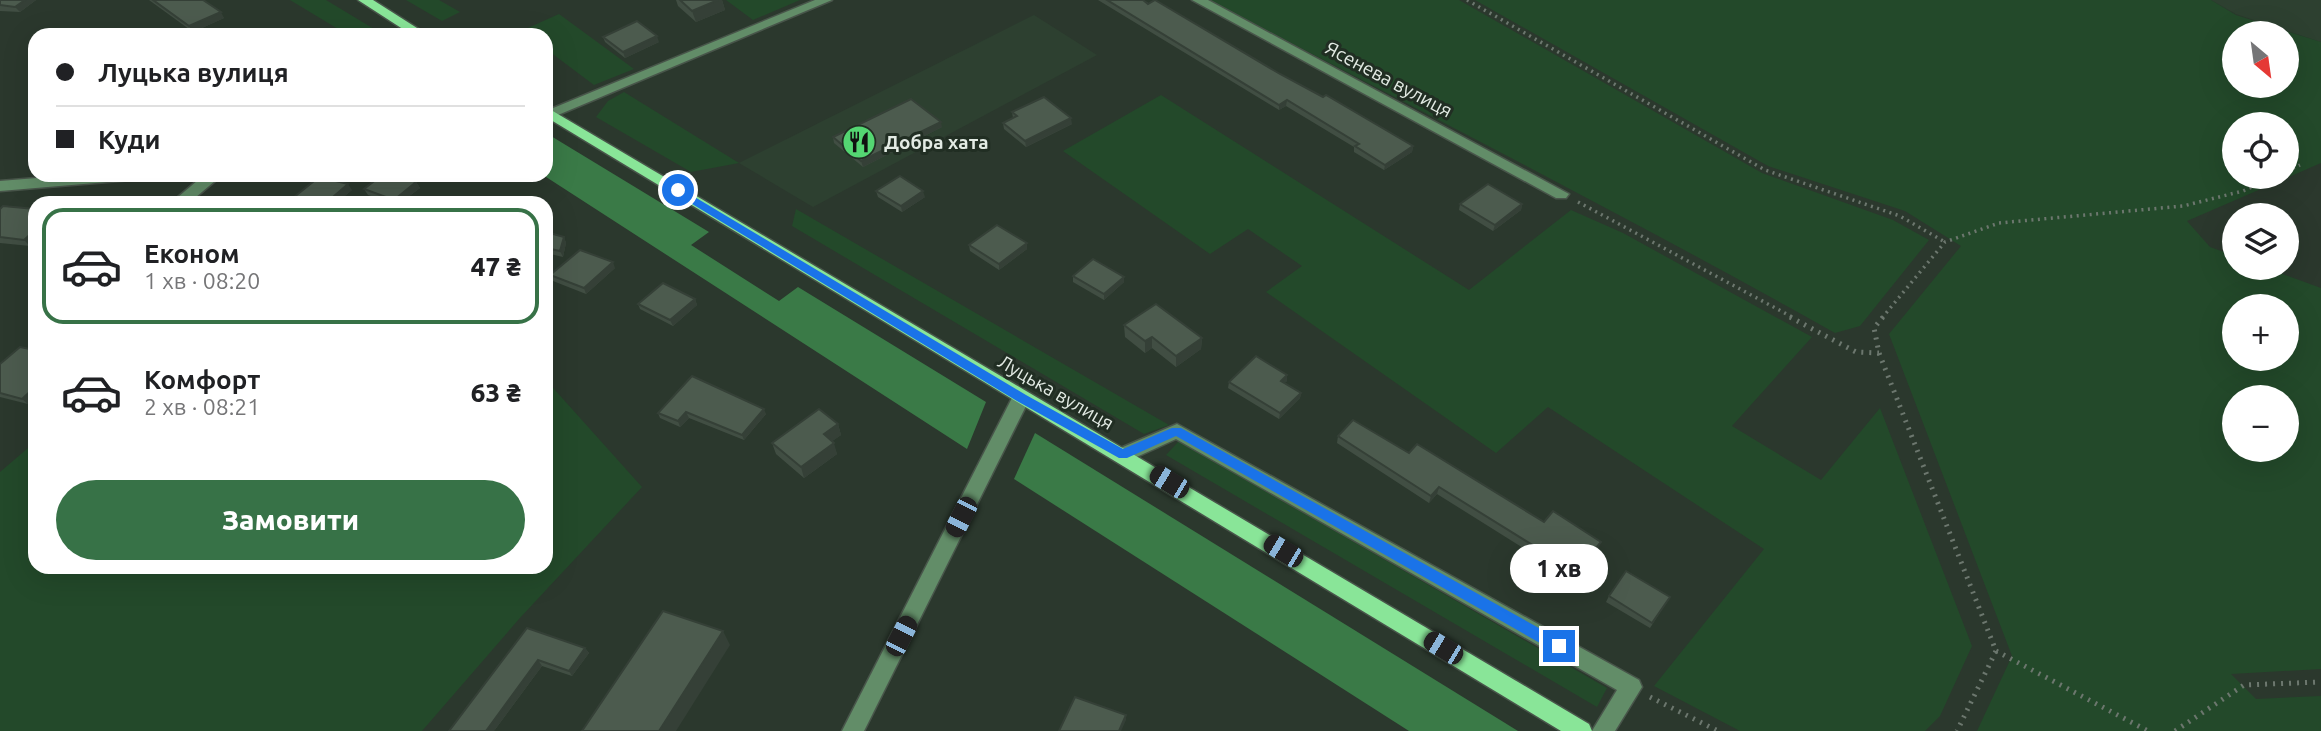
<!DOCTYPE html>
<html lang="uk">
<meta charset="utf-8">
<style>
body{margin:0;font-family:Ubuntu,sans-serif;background:#f2f2f2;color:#202124;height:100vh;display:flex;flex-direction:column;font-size:26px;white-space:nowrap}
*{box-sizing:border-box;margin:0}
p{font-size:23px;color:#757577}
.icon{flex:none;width:38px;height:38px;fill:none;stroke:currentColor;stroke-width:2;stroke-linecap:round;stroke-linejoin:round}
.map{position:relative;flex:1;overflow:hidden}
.drawer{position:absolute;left:28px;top:196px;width:525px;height:378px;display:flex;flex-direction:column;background:#fff;border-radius:21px;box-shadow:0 7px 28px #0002}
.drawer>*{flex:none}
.top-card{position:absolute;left:28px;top:28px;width:525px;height:154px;border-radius:21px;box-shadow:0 7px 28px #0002;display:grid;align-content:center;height:154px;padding:0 28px;background:#fff}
.needle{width:46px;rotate:151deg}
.fabs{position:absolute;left:2222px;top:21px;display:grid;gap:14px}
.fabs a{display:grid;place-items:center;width:77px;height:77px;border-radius:50%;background:#fff;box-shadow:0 7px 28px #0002;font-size:35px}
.end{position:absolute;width:32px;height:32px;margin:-16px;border:9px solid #1a73e8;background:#fff;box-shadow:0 0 0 4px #fff}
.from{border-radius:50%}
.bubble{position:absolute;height:49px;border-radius:24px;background:#fff;box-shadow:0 7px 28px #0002;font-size:23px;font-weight:800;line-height:49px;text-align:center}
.car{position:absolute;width:21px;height:42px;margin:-21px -10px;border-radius:9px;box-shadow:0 0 5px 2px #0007;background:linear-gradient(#222 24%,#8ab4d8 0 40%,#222 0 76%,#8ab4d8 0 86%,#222 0)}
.top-card b{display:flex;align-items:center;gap:24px;height:66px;font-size:26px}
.top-card b+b{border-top:2px solid #e0e0e0}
.top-card i{width:18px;height:18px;background:#202124}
ul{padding:12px 0 0;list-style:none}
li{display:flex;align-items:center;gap:21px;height:116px;margin:0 14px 10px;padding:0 14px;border:4px solid transparent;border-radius:21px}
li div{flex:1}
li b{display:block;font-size:26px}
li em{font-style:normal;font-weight:800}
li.current{border-color:#377247}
li>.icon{width:63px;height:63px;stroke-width:1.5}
.cta{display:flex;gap:14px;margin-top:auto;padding:14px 28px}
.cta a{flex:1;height:80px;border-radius:42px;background:#377247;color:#fff;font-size:28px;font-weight:800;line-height:80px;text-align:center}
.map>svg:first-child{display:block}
.built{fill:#2d4030}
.green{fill:#23492a;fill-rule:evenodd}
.forest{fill:#3a7a47}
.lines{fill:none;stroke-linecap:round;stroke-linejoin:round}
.minor-casing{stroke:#48554a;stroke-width:3}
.major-casing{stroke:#48554a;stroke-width:3}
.path-far1{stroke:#6c776e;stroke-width:3.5;stroke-dasharray:2 4.5;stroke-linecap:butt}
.path{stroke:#6c776e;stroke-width:5;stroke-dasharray:2 6;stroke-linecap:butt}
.minor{fill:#628d68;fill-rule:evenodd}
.major{fill:#89e598;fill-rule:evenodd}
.wall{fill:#414e43}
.shaded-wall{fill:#354037}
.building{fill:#4c5b4e;stroke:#354037;stroke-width:2}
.route{fill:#1a73e8}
.labels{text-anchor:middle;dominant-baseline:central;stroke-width:6;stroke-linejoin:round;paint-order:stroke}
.street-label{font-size:19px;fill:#e3ebe4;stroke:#212e23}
.poi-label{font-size:19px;font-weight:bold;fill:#e3ebe4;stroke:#212e23;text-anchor:start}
</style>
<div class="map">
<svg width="2321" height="731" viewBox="0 0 2321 731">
<rect width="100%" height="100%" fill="#2b382d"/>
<g class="built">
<path d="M2211,0h110v42l-85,-28z"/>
<path d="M1034,15l63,40 -284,152 -74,-44z"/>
</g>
<g class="green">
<path d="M290,0h36l58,35h-36z"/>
<path d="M406,0h33l21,12 -18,9z"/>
<path d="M726,0h74l-47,20z"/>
<path d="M1209,0h250l303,173 131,47 36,20 -69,86 -25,7c-206,-116 -417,-223 -626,-333z"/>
<path d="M1475,0h736l25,15 85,27v121l-134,58 23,26 25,9v12h31l55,20v381l-90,5 25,25 65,-3v35h-344l35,-75 -123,-322 72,-88 -56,-35 -137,-45zM2235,33h52v53h-52zM2235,124h52v53h-52zM2235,306h52v53h-52zM2235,397h52v53h-52z"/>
<path d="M559,14l75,55 -40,16 -48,-36v-14h-20l-5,-4z"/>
<path d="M624,92l115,71 -48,9 -95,-55 12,-16z"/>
<path d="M1161,95l308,195 102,-80 52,23 189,104 -80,89 89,54 59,-72 92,238 -32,70 -15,15h-185l-86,-45 110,-137 -216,-142 -52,46 -230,-161 36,-26 -54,-37 -38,25 -147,-103z"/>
<path d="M796,209l373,216 -25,9 -352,-208z"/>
<path d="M546,380l96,107 -123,132 -97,112h-422v-259l35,-30v125h511z"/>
<path d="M1179,441l428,247 -10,19 -431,-252z"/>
</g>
<g class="forest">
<path d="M546,133l163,99 -18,13 88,56 19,-14 188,115 -19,47 -424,-274h3z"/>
<path d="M1035,433l483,298h-109l-395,-252z"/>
</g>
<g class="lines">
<defs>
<g id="minor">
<path d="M815,0h17l-286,120v-9z"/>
<path d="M1192,0h16l361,194 -3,4h-10z"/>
<path d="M73,175h66l-8,5 -131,11v-10z"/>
<path d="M204,175h18l-33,28h-18z"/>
<path d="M1021,391l6,2 3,5 -166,333h-22l170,-333 3,-5z"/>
<path d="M1177,424l462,256 3,7 -27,44h-23l25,-41 -441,-251 -46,21h-14l-2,-5 2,-5z"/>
</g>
<g id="major">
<path d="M358,0h15l55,35h-16z"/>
<path d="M546,107l1043,617 3,7h-31l-1015,-614z"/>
</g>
</defs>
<use href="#minor" class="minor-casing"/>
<use href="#major" class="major-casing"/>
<g class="path-far1">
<path d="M1467,0l298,170 135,46 45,26"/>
<path d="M2287,171l13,-6"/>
<path d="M1578,202l216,116"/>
<path d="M1882,318l63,-76 54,-19 184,-17 60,-15 31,-14"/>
</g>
<g class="path">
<path d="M1790,317l66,35 23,1"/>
<path d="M1883,317l-9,11 5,25 117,298 -39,80"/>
<path d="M1996,651l152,80"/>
<path d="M1650,697l68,34"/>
<path d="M2175,731l69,-46 77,-3"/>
</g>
<use href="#minor" class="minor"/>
<use href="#major" class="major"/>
</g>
<g class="wall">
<path d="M0,0h36l-16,12 -20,-1z"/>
<path d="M149,0h54l21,18 -31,14z"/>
<path d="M676,0h46l3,10 -29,12 -18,-16z"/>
<path d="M1098,0h45l270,146 -1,6 -28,18 -30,-18v-5l-68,-41 -7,4z"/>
<path d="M603,37l56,5 -34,16 -20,-16z"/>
<path d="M1012,112l60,12 -46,23 -22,-18 -1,-6 10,-5z"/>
<path d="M942,127l-79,40 -29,-24 -1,-6z"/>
<path d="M416,182l4,6 -20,15h-9l-23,-8 -4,-6z"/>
<path d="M352,190l-16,13h-39l-4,-5z"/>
<path d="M876,191l49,6 -23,15 -24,-15z"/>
<path d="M1460,204h62l-1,6 -28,21 -34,-21z"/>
<path d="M0,209l30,37 -30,-3z"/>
<path d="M546,232l18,5 2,6 -3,14 -17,-4z"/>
<path d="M969,245l58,4 -28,21 -29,-19z"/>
<path d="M615,268l-29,26 -33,-13 -3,-6z"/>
<path d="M1073,276l51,6 -20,18 -31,-18z"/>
<path d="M695,299l2,6 -24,21 -33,-17 -2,-5z"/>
<path d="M1124,325l78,13 -1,11 -25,18 -24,-19 -7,5 -20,-16z"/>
<path d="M0,364l28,40 -28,-7z"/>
<path d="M1287,375v6l-3,2 17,10 -1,5 -21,21 -51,-31 1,-6z"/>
<path d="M692,376l74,38 -22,26 -55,-22 -9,9 -20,-9 -2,-5z"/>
<path d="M838,424l3,11 -9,6 5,13 -33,24 -28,-24 -4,-11z"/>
<path d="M1338,436l71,17 189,96 -25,30 -136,-85 -8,9 -92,-60z"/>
<path d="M1609,596l61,1 -20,31 -44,-26z"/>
<path d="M527,628l58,20 4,5 -17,23 -30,-10 -48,65z"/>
</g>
<g class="shaded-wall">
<path d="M25,0h11l-16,12 -5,-5z"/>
<path d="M718,0h4l3,10 -29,12 -4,-11z"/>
<path d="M221,12l3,6 -31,14 -4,-6z"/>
<path d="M657,36l2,6 -34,16 -2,-6z"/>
<path d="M1287,100l-1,6 -7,4v-5z"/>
<path d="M1071,118l1,6 -46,23 -1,-6z"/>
<path d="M941,122l1,5 -79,40 -2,-6z"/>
<path d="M1413,146l-1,6 -28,18 1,-5z"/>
<path d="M416,182l4,6 -20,15h-4l-2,-3z"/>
<path d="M348,184l4,6 -16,13h-10z"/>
<path d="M923,191l2,6 -23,15 -1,-6z"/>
<path d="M1522,204l-1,6 -28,21 2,-6z"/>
<path d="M35,230v10l-5,6 -6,-6z"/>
<path d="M564,237l2,6 -3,14 -3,-6z"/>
<path d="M1027,243v6l-28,21v-6z"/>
<path d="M613,262l2,6 -29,26 -2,-6z"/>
<path d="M1124,277v5l-20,18v-6z"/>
<path d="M695,299l2,6 -24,21 -3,-6z"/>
<path d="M1152,337v11l-7,5v-12z"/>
<path d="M1202,338l-1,11 -25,18v-11z"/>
<path d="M1287,375v6l-7,6 1,-6z"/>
<path d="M35,387v11l-7,6 -6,-5z"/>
<path d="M1301,393l-1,5 -21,21 1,-6z"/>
<path d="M764,409l2,5 -22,26 -2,-5z"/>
<path d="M686,412l3,6 -9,9 -2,-6z"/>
<path d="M838,424l3,11 -14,10 -3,-11z"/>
<path d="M834,443l3,11 -33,24 -3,-11z"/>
<path d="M1439,487l-2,7 -8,9 2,-7z"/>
<path d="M1601,542l-3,7 -25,30 3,-7z"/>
<path d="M723,631l7,14 -54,86h-17z"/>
<path d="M585,648l4,5 -17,23 -3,-5z"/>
<path d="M538,660l4,6 -48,65h-8z"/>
<path d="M1126,715v5l-5,11h-2z"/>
</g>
<g class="building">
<path d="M0,0h25l-10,7 -15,-2z"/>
<path d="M153,0h50l18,12 -32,14z"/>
<path d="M680,0h38l-26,11z"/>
<path d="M1107,0h36l5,4 7,-4 125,74 43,23 3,-2 87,51 -28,19 -30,-19 4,-2 -72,-44 -8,5z"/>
<path d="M637,21l20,15 -34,16 -20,-15z"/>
<path d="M1044,97l27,21 -46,23 -22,-18 14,-7 -5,-4z"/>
<path d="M911,99l30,23 -80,39 -28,-24z"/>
<path d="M382,175h14l20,7 -22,18 -30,-11z"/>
<path d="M900,176l23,15 -22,15 -25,-15z"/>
<path d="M319,177l29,7 -22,19h-13l-20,-5z"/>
<path d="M1488,184l34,20 -27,21 -35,-21z"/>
<path d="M95,197l25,6h-33z"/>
<path d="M3,206l32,3v21l-11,10 -24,-3v-28z"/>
<path d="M997,225l30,18 -28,21 -30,-19z"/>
<path d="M546,232l18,5 -4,14 -14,-3z"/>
<path d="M580,250l33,12 -29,26 -34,-13z"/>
<path d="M1093,259l31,18 -20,17 -31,-18z"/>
<path d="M663,283l32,16 -25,21 -32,-16z"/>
<path d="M1156,304l46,34 -26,18 -24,-19 -7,4 -21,-16z"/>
<path d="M20,347l15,3v37l-13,12 -22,-6v-29z"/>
<path d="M1256,356l31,19 -6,6 20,12 -21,20 -51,-31z"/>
<path d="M692,376l72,33 -22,26 -56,-23 -8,9 -20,-8z"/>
<path d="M819,409l19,15 -14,10 10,9 -33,24 -29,-24z"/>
<path d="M1353,420l56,33 8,-9 127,78 9,-11 48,31 -25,30 -137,-85 -8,9 -93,-60z"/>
<path d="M1626,571l44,26 -18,26 -43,-27z"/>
<path d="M663,611l60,20 -64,100h-77z"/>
<path d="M527,628l58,20 -16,23 -31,-11 -52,71h-37z"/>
<path d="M1075,697l51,18 -7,16h-60z"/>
</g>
<path class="route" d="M678,187l348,208 97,54 49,-21h9l383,214v9h-10l-378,-215 -49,22h-8l-102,-57 -343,-208v-5z"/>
<defs>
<symbol id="restaurant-disc" viewBox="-11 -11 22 22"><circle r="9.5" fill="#54d672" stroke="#212e23"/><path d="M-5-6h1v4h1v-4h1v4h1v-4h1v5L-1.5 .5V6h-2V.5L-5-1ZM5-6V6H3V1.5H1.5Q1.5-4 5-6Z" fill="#111"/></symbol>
</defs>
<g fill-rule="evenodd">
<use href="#restaurant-disc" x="840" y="123" width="38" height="38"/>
</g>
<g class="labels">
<g class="street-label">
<text transform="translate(1389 79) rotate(28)">Ясенева вулиця</text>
<text transform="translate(1056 392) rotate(30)">Луцька вулиця</text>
</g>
<g class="poi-label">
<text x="884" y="142">Добра хата</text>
</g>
</g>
</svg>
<div class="fabs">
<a><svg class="needle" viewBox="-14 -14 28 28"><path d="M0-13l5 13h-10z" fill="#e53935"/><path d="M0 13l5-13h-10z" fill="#757577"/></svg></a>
<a><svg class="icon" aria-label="locate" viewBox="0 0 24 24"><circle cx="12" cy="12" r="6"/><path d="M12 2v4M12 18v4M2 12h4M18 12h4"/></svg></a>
<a><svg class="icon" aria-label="layers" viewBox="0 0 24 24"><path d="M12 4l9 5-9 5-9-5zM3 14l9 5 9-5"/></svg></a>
<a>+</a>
<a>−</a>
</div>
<i class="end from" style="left:678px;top:190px"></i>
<i class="end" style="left:1559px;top:646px"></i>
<div class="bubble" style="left:1510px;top:544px;width:98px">1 хв</div>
<i class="car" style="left:1169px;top:482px;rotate:301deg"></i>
<i class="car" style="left:961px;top:517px;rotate:207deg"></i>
<i class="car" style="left:1283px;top:551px;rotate:301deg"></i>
<i class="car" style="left:901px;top:636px;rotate:27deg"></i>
<i class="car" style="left:1443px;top:648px;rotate:301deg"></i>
<div class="top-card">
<b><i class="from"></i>Луцька вулиця</b>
<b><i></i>Куди</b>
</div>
<section class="drawer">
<ul>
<li class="current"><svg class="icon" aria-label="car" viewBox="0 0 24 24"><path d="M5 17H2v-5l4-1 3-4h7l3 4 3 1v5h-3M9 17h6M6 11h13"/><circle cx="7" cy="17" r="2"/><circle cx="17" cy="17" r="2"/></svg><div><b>Економ</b><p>1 хв · 08:20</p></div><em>47 ₴</em></li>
<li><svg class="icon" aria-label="car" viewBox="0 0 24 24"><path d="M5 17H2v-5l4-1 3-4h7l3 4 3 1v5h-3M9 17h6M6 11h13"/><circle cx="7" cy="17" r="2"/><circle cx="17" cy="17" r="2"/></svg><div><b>Комфорт</b><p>2 хв · 08:21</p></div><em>63 ₴</em></li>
</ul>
<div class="cta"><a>Замовити</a></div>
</section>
</div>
